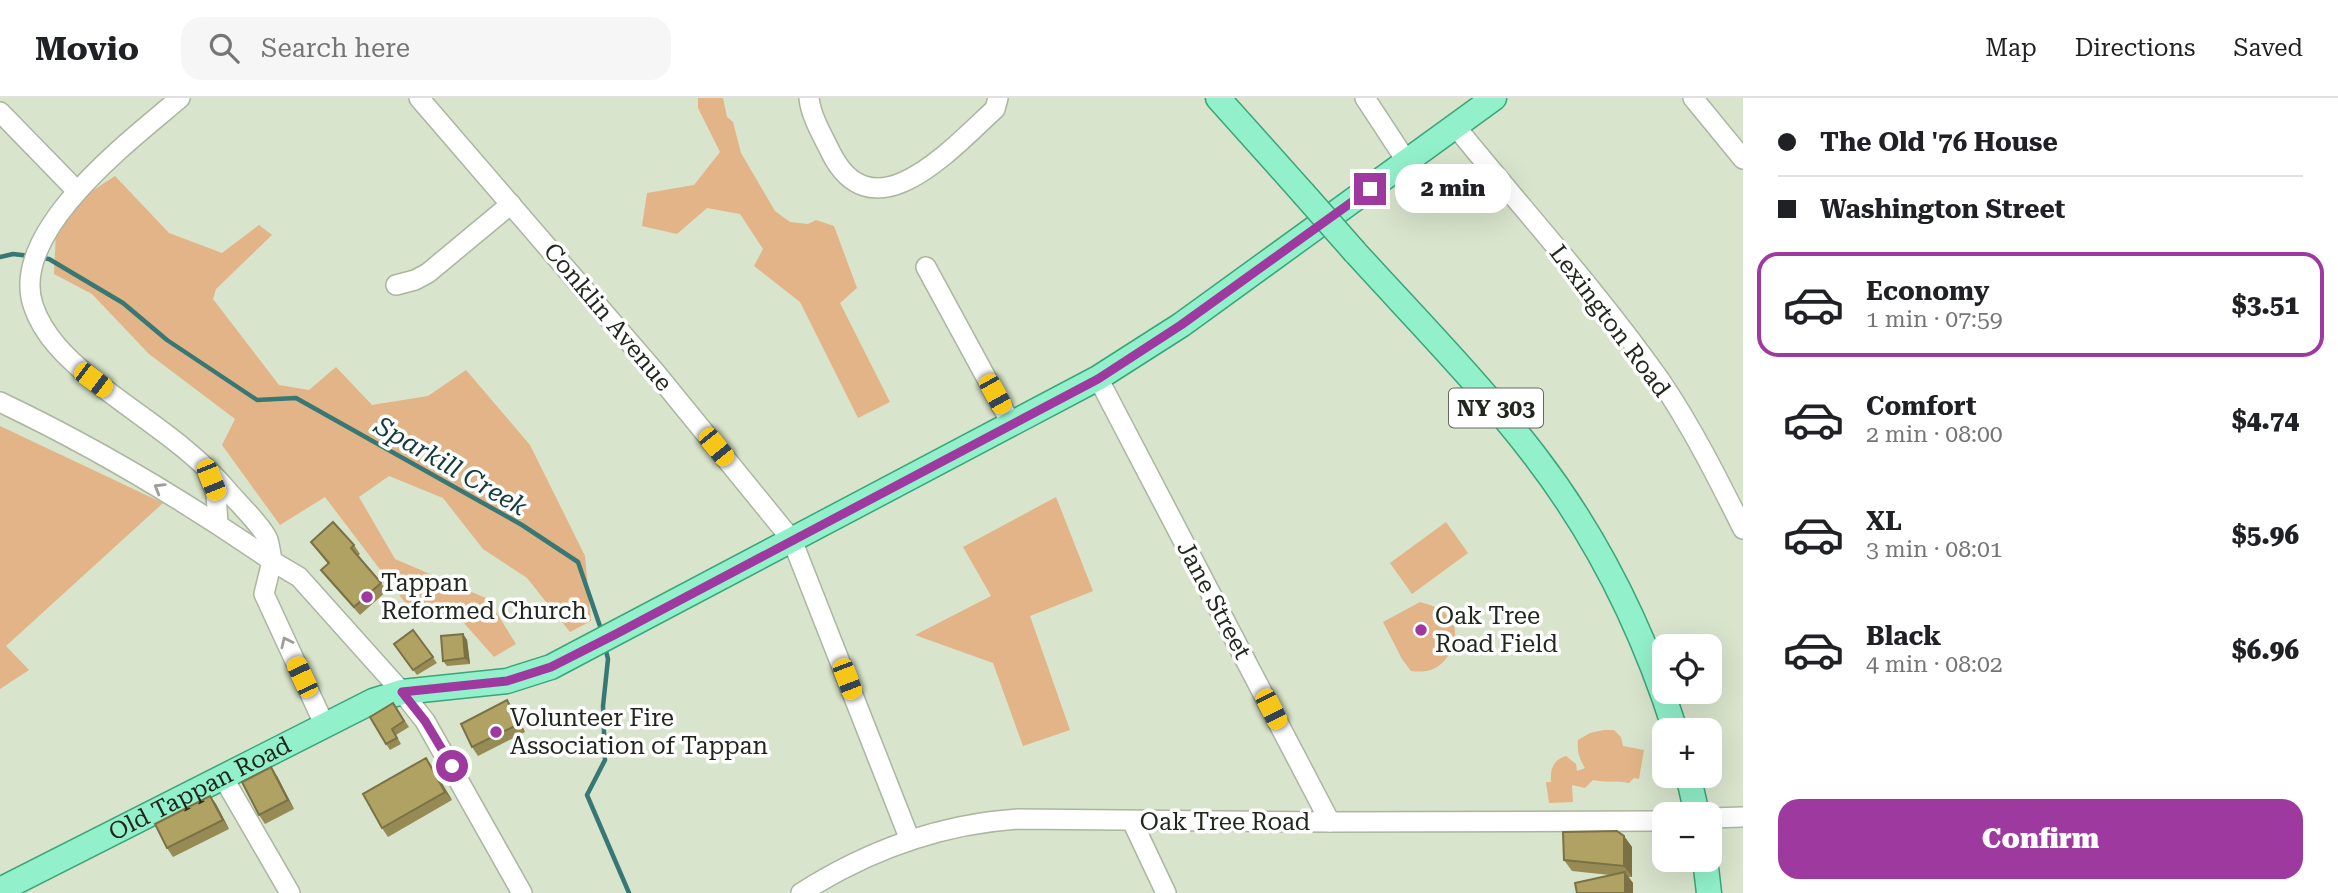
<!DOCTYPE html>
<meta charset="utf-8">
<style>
body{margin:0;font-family:"Roboto Serif",serif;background:#f6f6f6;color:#202124;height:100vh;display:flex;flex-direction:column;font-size:26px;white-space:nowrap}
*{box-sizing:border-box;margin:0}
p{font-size:23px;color:#757577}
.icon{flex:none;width:38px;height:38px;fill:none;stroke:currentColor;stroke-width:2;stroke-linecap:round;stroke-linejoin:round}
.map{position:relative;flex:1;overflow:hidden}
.drawer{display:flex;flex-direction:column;background:#fff;width:595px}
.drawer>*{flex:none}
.guide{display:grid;align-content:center;height:154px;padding:0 35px;background:#fff}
.fabs{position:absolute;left:1652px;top:536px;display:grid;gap:14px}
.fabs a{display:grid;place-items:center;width:70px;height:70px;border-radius:14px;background:#fff;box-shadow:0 7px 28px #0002;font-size:35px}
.end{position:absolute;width:32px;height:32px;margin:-16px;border:9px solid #9e3a9f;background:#fff;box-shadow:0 0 0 4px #fff}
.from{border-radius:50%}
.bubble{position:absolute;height:49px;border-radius:21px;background:#fff;box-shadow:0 7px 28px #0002;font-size:23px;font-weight:800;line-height:49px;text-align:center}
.car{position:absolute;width:21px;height:42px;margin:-21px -10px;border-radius:9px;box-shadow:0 0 5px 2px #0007;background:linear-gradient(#f5c518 24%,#345 0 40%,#f5c518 0 76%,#345 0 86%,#f5c518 0)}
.guide b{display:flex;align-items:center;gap:24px;height:66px;font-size:26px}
.guide b+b{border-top:2px solid #e0e0e0}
.guide i{width:18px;height:18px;background:#202124}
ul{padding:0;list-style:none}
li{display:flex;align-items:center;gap:21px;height:105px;margin:0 14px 10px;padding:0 21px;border:4px solid transparent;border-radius:21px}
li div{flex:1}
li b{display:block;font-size:26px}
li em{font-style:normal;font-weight:800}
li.current{border-color:#9e3a9f}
li>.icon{width:63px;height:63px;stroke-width:1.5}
.button{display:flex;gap:14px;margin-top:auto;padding:14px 35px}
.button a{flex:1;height:80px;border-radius:21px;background:#9e3a9f;color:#fff;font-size:28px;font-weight:800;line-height:80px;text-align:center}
header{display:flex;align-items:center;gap:42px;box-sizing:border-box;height:98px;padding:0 35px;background:#fff;border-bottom:2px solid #e0e0e0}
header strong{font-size:33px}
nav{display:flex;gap:38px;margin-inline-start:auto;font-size:24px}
.search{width:490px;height:63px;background:#f6f6f6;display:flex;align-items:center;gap:18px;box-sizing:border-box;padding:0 24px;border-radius:21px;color:#757577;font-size:26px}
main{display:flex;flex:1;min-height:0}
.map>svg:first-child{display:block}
.green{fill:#e2b487}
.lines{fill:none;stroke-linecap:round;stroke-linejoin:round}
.stream{stroke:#377875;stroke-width:4.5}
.minor-casing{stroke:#aab69f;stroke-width:22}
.major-casing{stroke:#3ba478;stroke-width:27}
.minor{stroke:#fff;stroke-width:19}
.major{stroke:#92f1cb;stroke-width:24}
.major-bridge-casing{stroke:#3ba478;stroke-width:27;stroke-linecap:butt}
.major-bridge{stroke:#92f1cb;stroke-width:24}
.wall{fill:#978b55}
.shaded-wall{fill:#7b7145}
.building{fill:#b0a263;stroke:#7b7145;stroke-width:2}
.oneway{stroke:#9c9e9a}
.route{stroke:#9e3a9f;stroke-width:9}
.poi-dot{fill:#9e3a9f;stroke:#fff;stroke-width:2.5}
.labels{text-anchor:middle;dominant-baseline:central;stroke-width:7;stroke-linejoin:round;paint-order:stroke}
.shield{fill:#fff;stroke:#646862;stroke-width:2}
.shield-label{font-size:23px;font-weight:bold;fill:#22271e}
.street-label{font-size:24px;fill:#22271e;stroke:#fff}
.poi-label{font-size:24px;fill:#22271e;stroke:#fff;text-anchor:start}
.water-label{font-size:26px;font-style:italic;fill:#123c3c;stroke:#fff}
</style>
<header>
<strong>Movio</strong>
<div class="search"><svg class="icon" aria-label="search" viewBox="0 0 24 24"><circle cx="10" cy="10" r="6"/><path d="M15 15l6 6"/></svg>Search here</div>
<nav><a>Map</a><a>Directions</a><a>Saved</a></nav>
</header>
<main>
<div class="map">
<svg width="1743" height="795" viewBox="0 0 1743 795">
<rect width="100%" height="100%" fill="#d8e4cc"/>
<g class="green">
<path d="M698,0h25l4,19 6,5 8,31 34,58 15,11 18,2 8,-4 18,6 23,62 -17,15 50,99 -32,16 -58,-116 -46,-36 9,-17 -23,-35 -33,-6 -30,26 -35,-8 5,-33 47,-8 26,-33 -22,-44z"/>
<path d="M115,78l54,57 53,20 37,-28 13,10 -56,54 -3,10 66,86 30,5 27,-23 36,38 56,-9 38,-26 64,75 55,111 6,65 -21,11 -43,-54 -44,-29 -40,-51 -54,-22 -30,21 36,62 93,40 28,45 -22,13 -30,-34 -54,-14 -85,-112 -45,28 -58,-80 13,-26 -86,-65 -57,-60 -38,-20 2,-42 30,-37z"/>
<path d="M0,328l163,77 -157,143 23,24 -29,19z"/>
<path d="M1056,399l37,94 -63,25 40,114 -47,16 -30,-83 -78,-28 76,-39 -28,-49z"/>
<path d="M1446,424l22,31 -56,41 -22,-31z"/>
<path d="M1420,504c11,3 21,6 29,15 14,15 2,45 -16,52 -7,3 -14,3 -22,2l-9,-12 -19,-37z"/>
<path d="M1604,632h10l7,7 2,9 21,4 -5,29 -5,-1 -5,5c-13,-3 -23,0 -36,-3l-8,8 -13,-3 1,17 -24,1 -3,-21h5c-1,-13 2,-22 15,-26l10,8 1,7 8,-3c-6,-10 -8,-16 -7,-28l12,-7z"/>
</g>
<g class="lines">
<g class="stream">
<path d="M0,159l13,-3 17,2"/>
<path d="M42,160l7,1 74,44 44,37 90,60 39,-2 226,127 56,37 24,70"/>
<path d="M605,549l3,12 -5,47 2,54 -18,35 42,98"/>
</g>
<defs>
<g id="minor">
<path d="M180,0c-49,42 -171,133 -147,207 10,31 35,54 59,74 46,37 97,66 136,112 9,11 36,37 40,49 2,7 3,14 4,21l27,16 103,115 23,29 97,172"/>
<path d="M419,0l237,275 136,167 118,300"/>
<path d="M809,0c2,19 14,38 22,55 43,85 123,-7 164,-44l3,-11"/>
<path d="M1365,0l42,64"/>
<path d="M1693,0l50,61"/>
<path d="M0,14l77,79"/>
<path d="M1456,29c68,84 142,165 204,253 32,47 58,99 83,149"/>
<path d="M926,169l86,158"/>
<path d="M396,187l19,-5 13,-7 83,-69"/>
<path d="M1098,280l232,444"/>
<path d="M0,304c95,45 185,99 272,159l-8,33 61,132"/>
<path d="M208,375l8,21 2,29"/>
<path d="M224,681l66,114"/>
<path d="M1710,720l33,-1"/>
<path d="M1132,723l34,72"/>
<path d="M801,795c66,-42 140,-69 218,-74l311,3 334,-1"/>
</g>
<g id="major">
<path d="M1218,0l85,95"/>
<path d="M1355,154c61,67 125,132 180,204 63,82 109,176 140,274"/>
<path d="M1688,677l9,39"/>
<path d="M1705,761l4,34"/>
<path id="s1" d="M0,792l373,-189 29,-9 105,-11 44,-14 547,-289 83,-53 313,-227"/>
</g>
</defs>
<use href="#minor" class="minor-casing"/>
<use href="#major" class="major-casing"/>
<use href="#minor" class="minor"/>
<use href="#major" class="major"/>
<defs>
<path id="major-bridge" d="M1303,95l52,59"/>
</defs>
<use href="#major-bridge" class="major-bridge-casing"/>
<use href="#major-bridge" class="major-bridge"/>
</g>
<g class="wall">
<path d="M311,444l43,3 6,9 -2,2 23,27 6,8 -27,24 -33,-37 -6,-8 7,-6z"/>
<path d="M413,532l24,33 -20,12 -23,-31z"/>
<path d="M463,536l4,6 3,24 -23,2 -4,-5z"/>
<path d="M393,605l16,24 -13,8 5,9 -11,6 -4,-6z"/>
<path d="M514,611l11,23 -47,24 -6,-9z"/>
<path d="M432,669l20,33 -64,37 -6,-9z"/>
<path d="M277,678l17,33 -29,15 -6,-9z"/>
<path d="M210,698l6,8 13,25 -56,28 -6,-9z"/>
<path d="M1624,738l8,11v30h-4l5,6v10h-56l33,-18 -38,-4 -8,-11z"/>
</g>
<g class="shaded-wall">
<path d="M463,536l4,6 3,24 -5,-6z"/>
<path d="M507,602l7,9 11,23 -6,-8z"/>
<path d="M426,660l6,9 20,33 -7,-8z"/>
<path d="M271,669l6,9 17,33 -6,-9z"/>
<path d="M210,698l6,8 13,25 -6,-9z"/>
<path d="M1624,738l8,11v30l-8,-11z"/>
<path d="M1625,774l8,11v10h-8z"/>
</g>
<g class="building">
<path d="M333,424l21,23 -3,3 30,35 -27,24 -33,-37 8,-7 -18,-21z"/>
<path d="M413,532l20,27 -20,13 -19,-26z"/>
<path d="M463,536l2,24 -22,3 -2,-25z"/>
<path d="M507,602l12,24 -47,23 -11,-23z"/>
<path d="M393,605l11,18 -12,8 5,9 -11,6 -16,-27z"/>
<path d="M426,660l19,34 -63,36 -19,-34z"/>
<path d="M271,669l17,33 -29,15 -17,-33z"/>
<path d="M210,698l13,24 -56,28 -12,-24z"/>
<path d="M1617,733l7,5v30l-60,-6 -1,-28z"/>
<path d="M1625,774v21h-48l-2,-10z"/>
</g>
<defs><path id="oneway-chevron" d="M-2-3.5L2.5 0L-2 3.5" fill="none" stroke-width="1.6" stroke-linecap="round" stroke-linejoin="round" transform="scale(1.75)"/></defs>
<g class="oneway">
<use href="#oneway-chevron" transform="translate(159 390) rotate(-149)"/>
<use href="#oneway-chevron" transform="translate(286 544) rotate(-115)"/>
</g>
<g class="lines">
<path class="route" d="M452,668l-27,-45 -23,-29 105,-11 44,-14 65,-33 482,-255 83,-54 189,-136"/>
</g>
<g class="poi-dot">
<circle cx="367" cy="499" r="7"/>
<circle cx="1421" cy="532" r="7"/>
<circle cx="496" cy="634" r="7"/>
</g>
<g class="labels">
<rect class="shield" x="1449" y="290.5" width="94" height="39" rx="5"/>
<g class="shield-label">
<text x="1496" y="310">NY 303</text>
</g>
<g class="street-label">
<text transform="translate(608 219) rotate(50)">Conklin Avenue</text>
<text transform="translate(1610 223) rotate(53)">Lexington Road</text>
<text transform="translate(1214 502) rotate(62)">Jane Street</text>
<text stroke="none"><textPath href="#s1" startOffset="224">Old Tappan Road</textPath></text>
<text x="1225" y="724">Oak Tree Road</text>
</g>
<g class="poi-label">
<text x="381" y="485">Tappan<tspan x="381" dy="28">Reformed Church</tspan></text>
<text x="1435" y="518">Oak Tree<tspan x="1435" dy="28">Road Field</tspan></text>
<text x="510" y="620">Volunteer Fire<tspan x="510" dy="28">Association of Tappan</tspan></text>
</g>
<g class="water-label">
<text transform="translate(451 368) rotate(30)">Sparkill Creek</text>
</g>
</g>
</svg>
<div class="fabs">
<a><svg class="icon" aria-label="locate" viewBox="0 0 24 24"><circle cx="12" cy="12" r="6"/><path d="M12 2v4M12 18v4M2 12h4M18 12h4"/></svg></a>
<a>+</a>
<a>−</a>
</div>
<i class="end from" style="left:452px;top:668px"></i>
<i class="end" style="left:1370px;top:91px"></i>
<div class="bubble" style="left:1395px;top:66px;width:116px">2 min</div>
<i class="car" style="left:93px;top:282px;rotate:127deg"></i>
<i class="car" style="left:995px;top:296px;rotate:151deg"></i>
<i class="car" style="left:716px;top:349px;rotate:141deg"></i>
<i class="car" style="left:211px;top:382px;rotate:158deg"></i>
<i class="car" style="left:302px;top:579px;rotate:335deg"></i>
<i class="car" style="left:847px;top:581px;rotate:159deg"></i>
<i class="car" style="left:1271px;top:611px;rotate:153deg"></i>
</div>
<section class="drawer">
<div class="guide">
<b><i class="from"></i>The Old '76 House</b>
<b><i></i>Washington Street</b>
</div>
<ul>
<li class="current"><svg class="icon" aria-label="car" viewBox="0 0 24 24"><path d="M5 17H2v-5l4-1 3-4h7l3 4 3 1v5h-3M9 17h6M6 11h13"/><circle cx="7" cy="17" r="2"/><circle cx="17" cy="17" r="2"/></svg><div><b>Economy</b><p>1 min · 07:59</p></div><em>$3.51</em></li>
<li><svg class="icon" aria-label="car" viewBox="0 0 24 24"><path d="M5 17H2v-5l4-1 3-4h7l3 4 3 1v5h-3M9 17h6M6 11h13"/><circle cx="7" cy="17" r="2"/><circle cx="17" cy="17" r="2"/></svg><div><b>Comfort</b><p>2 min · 08:00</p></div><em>$4.74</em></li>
<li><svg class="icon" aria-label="car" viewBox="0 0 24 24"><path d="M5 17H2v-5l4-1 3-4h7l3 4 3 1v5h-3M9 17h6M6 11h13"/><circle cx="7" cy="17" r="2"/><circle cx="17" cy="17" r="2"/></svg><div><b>XL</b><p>3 min · 08:01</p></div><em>$5.96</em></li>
<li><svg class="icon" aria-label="car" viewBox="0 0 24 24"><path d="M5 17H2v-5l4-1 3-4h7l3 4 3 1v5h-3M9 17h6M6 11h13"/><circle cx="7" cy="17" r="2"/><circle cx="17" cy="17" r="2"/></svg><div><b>Black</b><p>4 min · 08:02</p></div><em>$6.96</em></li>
</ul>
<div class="button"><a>Confirm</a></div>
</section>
</main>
